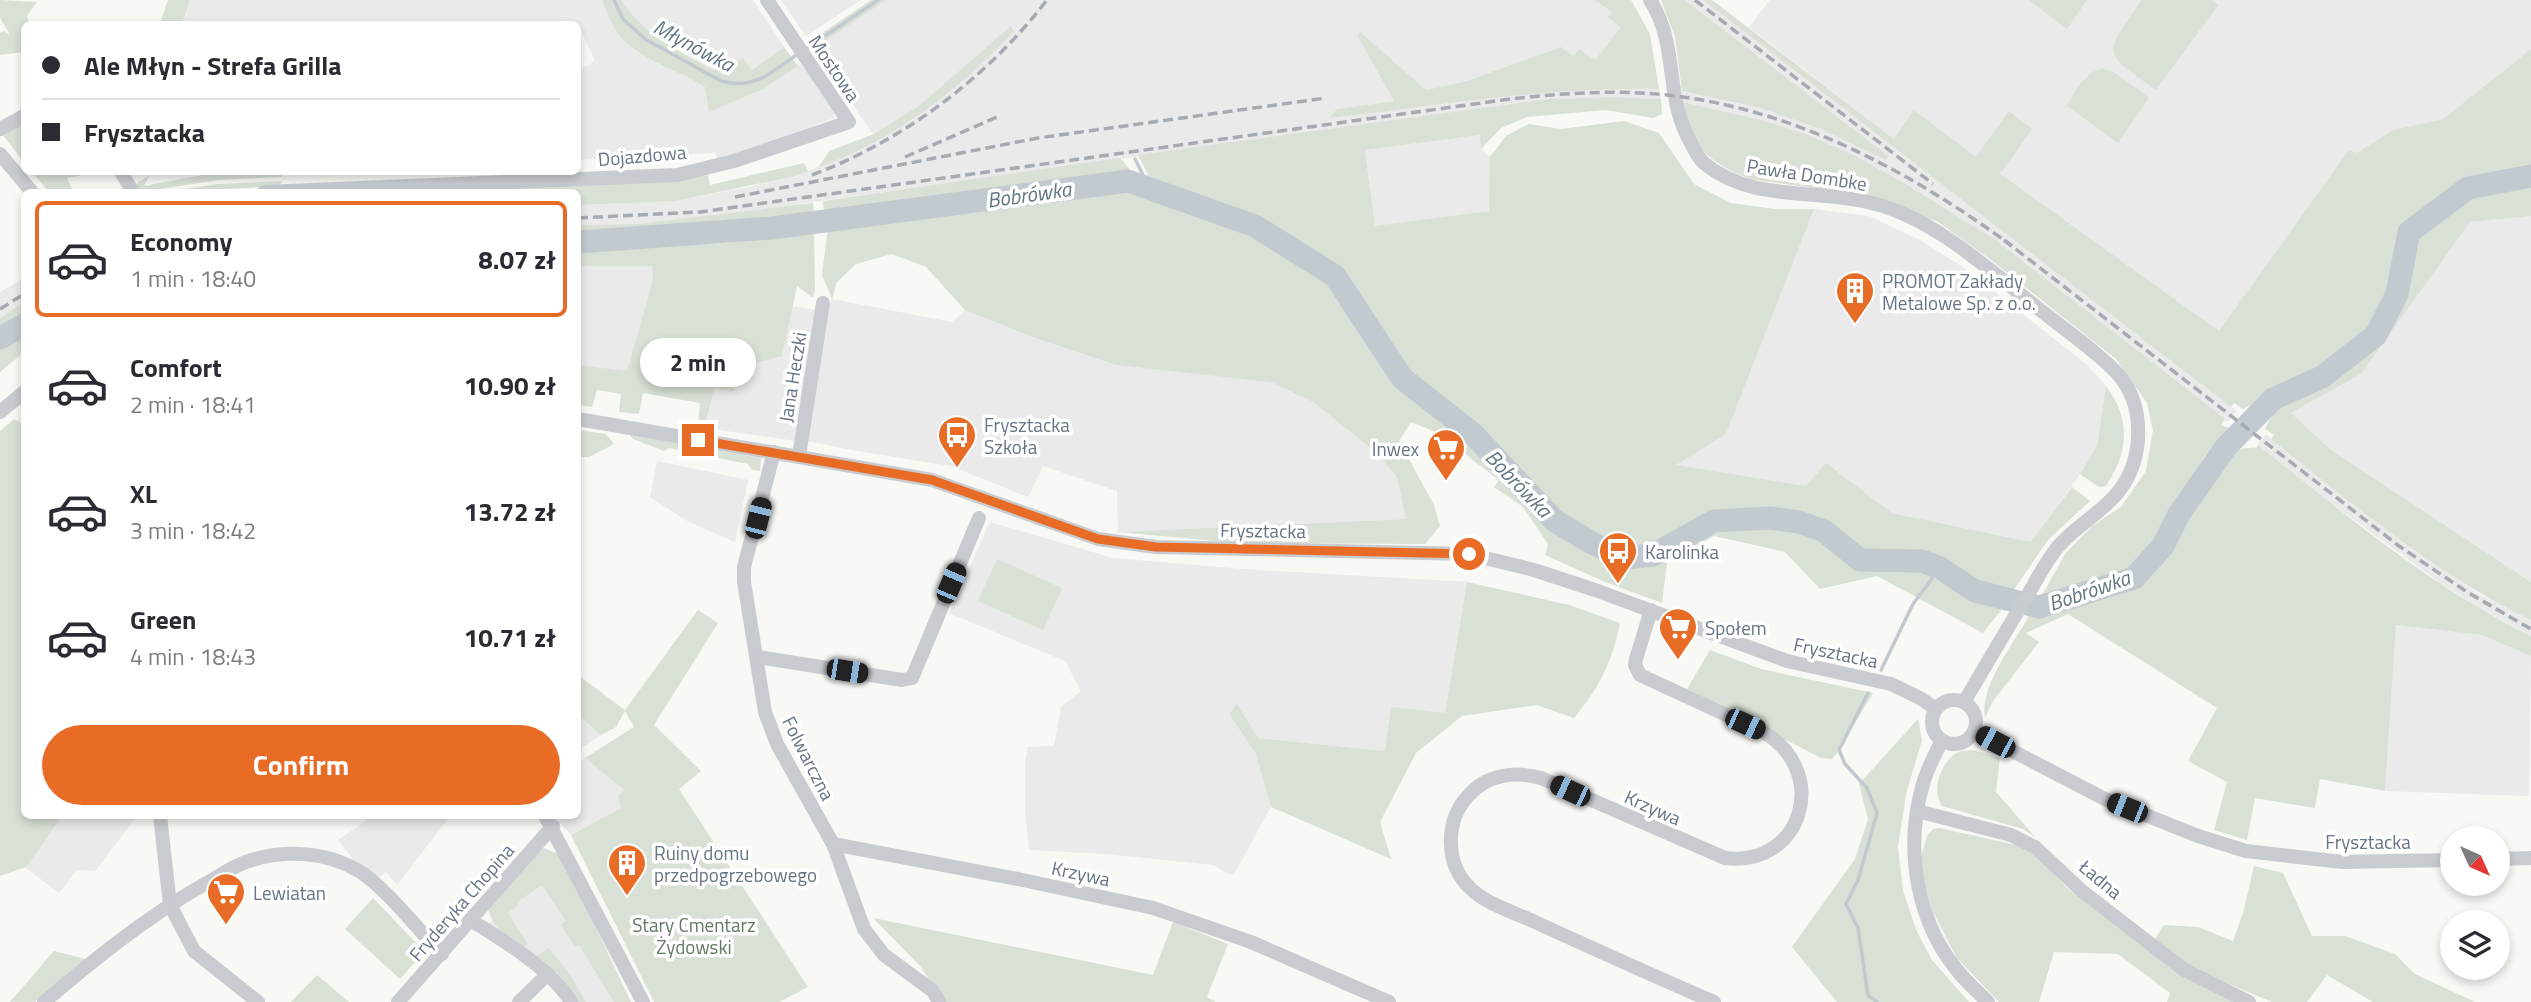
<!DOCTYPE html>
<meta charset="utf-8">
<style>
body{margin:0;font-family:"Titillium Web",sans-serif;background:#f7f7f7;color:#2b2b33;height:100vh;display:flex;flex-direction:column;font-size:26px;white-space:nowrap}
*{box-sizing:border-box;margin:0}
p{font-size:23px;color:#7c7c81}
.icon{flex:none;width:38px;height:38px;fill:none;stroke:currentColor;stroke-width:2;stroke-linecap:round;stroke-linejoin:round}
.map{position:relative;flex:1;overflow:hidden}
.panel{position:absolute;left:21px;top:189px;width:560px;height:630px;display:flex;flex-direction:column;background:#fff;border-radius:10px;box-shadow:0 4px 10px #0003}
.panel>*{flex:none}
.guide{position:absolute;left:21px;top:21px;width:560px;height:154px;border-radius:10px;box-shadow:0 4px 10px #0003;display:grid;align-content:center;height:154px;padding:0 21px;background:#fff}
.needle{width:46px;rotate:135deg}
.fabs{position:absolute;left:2440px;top:826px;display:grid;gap:14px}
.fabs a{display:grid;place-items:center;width:70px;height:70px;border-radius:50%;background:#fff;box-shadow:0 4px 10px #0003;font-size:35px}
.end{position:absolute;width:32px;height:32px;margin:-16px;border:9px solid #e86c26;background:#fff;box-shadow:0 0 0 4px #fff}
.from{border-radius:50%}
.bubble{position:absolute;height:49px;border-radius:24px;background:#fff;box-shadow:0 4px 10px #0003;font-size:23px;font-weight:700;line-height:49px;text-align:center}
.car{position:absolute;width:21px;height:42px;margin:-21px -10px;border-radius:9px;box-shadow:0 0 5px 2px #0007;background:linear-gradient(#222 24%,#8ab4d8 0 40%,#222 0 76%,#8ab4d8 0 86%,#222 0)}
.guide b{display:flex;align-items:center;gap:24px;height:66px;font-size:26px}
.guide b+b{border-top:2px solid #e1e1e2}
.guide i{width:18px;height:18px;background:#2b2b33}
ul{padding:12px 0 0;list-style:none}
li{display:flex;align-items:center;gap:21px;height:116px;margin:0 14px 10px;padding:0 7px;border:4px solid transparent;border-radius:10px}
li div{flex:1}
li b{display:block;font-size:26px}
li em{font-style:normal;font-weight:700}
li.on{border-color:#e86c26}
li>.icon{width:63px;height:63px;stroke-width:1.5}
.button{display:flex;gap:14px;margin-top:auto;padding:14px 21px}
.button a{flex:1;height:80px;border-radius:42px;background:#e86c26;color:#fff;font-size:28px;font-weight:700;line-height:80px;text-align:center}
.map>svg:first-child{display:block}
.built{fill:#e9eae9}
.green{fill:#d9e0d6}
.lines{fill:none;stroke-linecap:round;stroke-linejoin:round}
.stream{stroke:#c2cad0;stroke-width:3.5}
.river{stroke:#c2cad0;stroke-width:23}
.minor{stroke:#c8cbcf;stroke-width:14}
.rail{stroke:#a6abb2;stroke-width:3.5;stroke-dasharray:10 5;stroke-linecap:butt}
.route{stroke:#e86c26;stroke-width:9}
.labels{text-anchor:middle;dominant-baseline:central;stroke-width:7;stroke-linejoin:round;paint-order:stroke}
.street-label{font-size:19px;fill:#667487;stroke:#fff}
.poi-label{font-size:19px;fill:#667487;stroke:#fff;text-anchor:start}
.park-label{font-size:19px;fill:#637962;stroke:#fff}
.water-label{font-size:21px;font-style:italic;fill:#637683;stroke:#fff}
</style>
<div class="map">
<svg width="2531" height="1002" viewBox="0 0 2531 1002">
<rect width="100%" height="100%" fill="#f8f8f5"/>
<g class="built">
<path d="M190,0h412l14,31 18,19 56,27 15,10 60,1 36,-25 34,50 -1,5 -102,39 -15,2 -2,-6 -137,7v-89l17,-10 -17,-37 -4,-2 -5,2h-387z"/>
<path d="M621,0h132l31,47 -32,23 -22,-5 -13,1 -3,4 -59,-32 -22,-20z"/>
<path d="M781,0h80l-55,36z"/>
<path d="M886,0h708l18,12 -4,5 14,10 -27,33 -22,-4 -147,34 -66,-57 -2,3 36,65 -57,8 -7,9 218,-27 66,-3 45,1 2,10 -47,-2 -66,2 -841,118 -69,7 -60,1v-20l98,-4 72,-14 60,-16 69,-31 -63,-91z"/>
<path d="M1685,0h18l534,411 -9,11 -231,-181 -236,-121 -79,-18v-11l77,17 62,21 66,27z"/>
<path d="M1770,0h761v49l-88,70 -50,11 -142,265 -336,-285 -21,29 -145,-112z"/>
<path d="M1480,135l2,14 8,8v54l-115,16 -10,-77z"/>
<path d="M1814,209l55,7 51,24 46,29 121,96 19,21 -9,60 -21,34 -44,62 -140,-29 -66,-50 -20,23 -131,-21 51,-31z"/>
<path d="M2531,216v366l-201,-133 -39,-36 70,-39 109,-152z"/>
<path d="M578,266h74l1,13 -26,93 -49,-7z"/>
<path d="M24,278v24l-24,16v-26z"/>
<path d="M832,299l120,23 13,-12 67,27 84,28 155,16 42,21 65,52 19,23 9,42 -288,13 -1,-41 -74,-25 -15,31 -77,-31 -94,-15 -50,-10 20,-130z"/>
<path d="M792,306l24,4 -20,131 -90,-13 8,-39 26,-22 42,-12z"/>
<path d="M2266,434l117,94 54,38 42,28 52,26v16l-52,-28 -40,-26 -115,-84 -67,-53z"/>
<path d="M657,461l91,19 -13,62 -46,-20 -39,-25z"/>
<path d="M990,522l123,36 130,11 224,13 -22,131 -60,38 -127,-13 -22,-33 -7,9 27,40 15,53 -38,69 -20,-11 -106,-11 -78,-4 -4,-38v-49l3,-16 26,-1 7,-39 20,-16 -16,-30 -116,-48z"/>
<path d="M2396,625l86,10 49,21 -2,140 -144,-5z"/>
<path d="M578,715l23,20 -23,15z"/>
<path d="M585,758l39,32 -3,18 -50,27 -17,-19h24v-53z"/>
<path d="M24,816h113l-42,55 -18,-1 -18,23 -59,-45z"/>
<path d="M360,816h94l-7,4 -50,65 -11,-13 -7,5 -26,-18 -15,-19 28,-19z"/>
<path d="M544,878l75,124h-46l-84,-78 21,-20z"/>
</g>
<g class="green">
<path d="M0,0l37,2 -10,14 3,8h-6v28l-24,3v-22l4,-2 6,4 -10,-17z"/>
<path d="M168,0h22l-8,24h-22z"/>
<path d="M602,0h19c26,38 54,49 93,70l3,-4 13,-1 13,-7 9,12 32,-23 14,19 -33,22 -56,24 -4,-25c-27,-18 -72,-29 -89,-56 -6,-10 -10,-21 -14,-31z"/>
<path d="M871,0h15l-72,49 -5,-7z"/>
<path d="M1594,0h37l19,34 9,55c-111,-3 -220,17 -330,29l8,-9 57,-8 -37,-66 3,-3 66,58 44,-10 91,-33 12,9 6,-7 16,11 26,-33 -14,-10 5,-5z"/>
<path d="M1661,0h24l203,156 -2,4 -65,-31 -61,-21 -78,-17 -7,-54z"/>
<path d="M1703,0h9l182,139 20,-29 62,47 33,-46 23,18 -32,45 219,157 130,-181 8,3 36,-23 50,-11 88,-70v167l-61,6 -109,152 -70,39 39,36 201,133v38c-96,-46 -177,-115 -260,-181l3,-4 -9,-6 8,-16 -14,-12 -16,8 -9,-6 -3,4z"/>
<path d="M2029,0h58l-20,29z"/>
<path d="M2142,0h69l7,5 -62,85c-56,-40 -52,-35 -14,-90z"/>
<path d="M1011,26l3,5c-54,58 -120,109 -195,136l10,-16 45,-17 45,-28z"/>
<path d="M2103,69l11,3 35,26 -31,45 -51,-37c9,-15 18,-35 36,-37z"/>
<path d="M1614,97l47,2 1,15 -9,4 -47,-8 -79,7 -26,11 -20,21 -1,-14 -115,15 10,76 114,-15 1,-54 16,-21 23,-12 32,5 63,-8 35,12 35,51 37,19 44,6h39l-88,225 -50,31 130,21 20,-23 66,50 139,29 41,-55 18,14 -42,39 -37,54 -35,-12 -52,-27 -59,-3 -58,-36 -50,-4 -52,2 -46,29 -32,9 -41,-19 -31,-21 -60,-66 -90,-75 -30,-47 -37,-53 -85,-54 -102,-36 -13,-26 410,-56z"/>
<path d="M1682,102l79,18 49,16 47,21 47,26 93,58 228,178 -4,6 8,3 -24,28 -34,59 -34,49 -34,16 -63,19 25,-45 27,-28 29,-19 25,-36 7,-41 -6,-27 -31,-44 -129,-102 -49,-35 -69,-26 -118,-17c-22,-7 -48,-22 -59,-43 -5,-10 -7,-23 -10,-34z"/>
<path d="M24,119v43l-22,-28z"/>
<path d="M1120,158l18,21 -26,-6 -288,39 -1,-11z"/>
<path d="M804,163l4,8 -13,5 -119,25 -98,4v-13h-177l268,-11 39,-6 2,10z"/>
<path d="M32,172h66l-31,6 6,14h-24z"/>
<path d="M275,172l6,2 1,3 -63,3 -80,12 -3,-6 2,-4 11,-6 -5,10 69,-13z"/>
<path d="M283,181l-5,5 -112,6 52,-8z"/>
<path d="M1131,186l78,28 59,28 48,28 18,14 62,97 25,25 46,33 81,90 33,17 46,15 30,-1 65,-33 52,-3 51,13 27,30 17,-5 47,6 49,28 37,13 -19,24 -106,-57 -57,13 -35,-37 -71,-16 -47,27 -5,40 -57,-21 -60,-27 3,-11 -25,-37 -29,-20 5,-7 -29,-22 -19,-20 -40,-16 -12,19 35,64 6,21 -15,18 -188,-1 -119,-11 288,-13 -9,-42 -19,-23 -65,-52 -42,-20 -155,-17 -84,-28 -67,-27 -39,-43 -34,-13 -36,10 -19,18 -5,17 -10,-24 6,-48z"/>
<path d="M813,203l1,12 -45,9 -191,14v-13l60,-1z"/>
<path d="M814,231l1,58 -2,9 -16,-12 -15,70 -42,11 -6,24 -20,-2 -8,35 -8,-1 2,-20 -57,-10 -4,21 -20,-2 2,-18 -24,-4 -5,17 -14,-2v-40l49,6 26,-92 -1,-13h-74v-16l150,-7z"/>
<path d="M24,302v50l-24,20v-54z"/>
<path d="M2106,386c25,33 23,66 0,100l-7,1 -19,-13 17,-28z"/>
<path d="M14,419l10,5v392h38l-36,51 -26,9v-445z"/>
<path d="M578,430l28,4 8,10 -25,13h-11z"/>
<path d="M630,435l131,23 -1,13 -8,-1 -4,-6 -79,-16 -5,3 -31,-12z"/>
<path d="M2258,445c87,69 173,142 273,191v20l-49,-21 -86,-10 -11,166 -65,-12 -5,29 -60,-10 -8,42 -33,-10 13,-48 -39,-21 29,-53 -149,-94 -42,19 13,9 -46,59 -8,17c-6,-31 29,-75 44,-102l106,-30 24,-22 24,-45 42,-63c9,-6 21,-9 31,-8z"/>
<path d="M997,559l65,29 -19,42 -65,-29z"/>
<path d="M1467,582l102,23 51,18c-8,40 -21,65 -46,95l-37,-13 -75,11 -46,37 -36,69 11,37 -120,-52 -15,-53 -27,-40 8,-10 21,34 127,13 6,-44 54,6z"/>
<path d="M698,610l20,13 -64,102 47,46 -22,18 129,198 -29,15h-125l-83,-167 50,-27 -3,-11 6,-7 -39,-32 49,-31 -9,-16 -9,16 -15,8 -23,-20v-40l47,35z"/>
<path d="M1710,650l51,19 112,24 -38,63 -3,3 -11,-1 -134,-69z"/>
<path d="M1918,719l4,21 -16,54 -8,53 5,44 14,41 15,28 37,42h-132l-45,-55 63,-88 13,-40 -9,-35z"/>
<path d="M1973,750l27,8 -4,34 40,46 -13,-9 -81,-23c-12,-16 0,-48 19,-55 1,0 11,-1 12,-1z"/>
<path d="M1939,828l81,18 18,11 29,31 112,85 61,29h-73l3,-9 -52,-39 -64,-2 -15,50h-40l-42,-44 -25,-48 -13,-46 8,-28 6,-7z"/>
<path d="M543,848l14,5 30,56 44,93h-17l-35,-57 -4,2 -14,-22 5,-4 -24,-36 -25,17 1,3 -10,8 20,31 -6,4c-15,-12 -31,-21 -34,-42l50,-56z"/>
<path d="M2254,866l29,7 29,63h33l50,18 20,20 60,28h-102l-46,-27 -20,27h-35l-88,-37 -31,-23 11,-17 34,2 35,14 10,-28z"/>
<path d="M373,898l50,52v3l-23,26 -55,-50z"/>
<path d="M873,918l280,57 20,-53 55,22 -21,53 9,5h-271l-25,-36z"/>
<path d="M549,948l19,24 18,30h-11l-16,-27 -22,-19z"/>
<path d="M54,951l32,8 -51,43h-25z"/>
<path d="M317,975l32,27h-58z"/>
</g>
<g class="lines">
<g class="stream">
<path d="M614,0l9,19 22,20 76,42c33,10 52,-10 78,-28"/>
<path d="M806,49l72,-49"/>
<path d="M1135,159l15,30"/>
<path d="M1881,670l32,-66 27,-36"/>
<path d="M1868,693l-29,57 6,14 22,24 10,25 -19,67 -12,24 12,24 10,67 9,7"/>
</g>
<g class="river">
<path d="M578,242l194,-14 356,-47 127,45 80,50 67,102 70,55 83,88 37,22 34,15 27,-3 61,-34 56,-3 29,4 25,9 36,29 62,1 18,7 35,23 64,16 95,-29 29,-32 16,-32 47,-67 47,-48 49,-22 54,-42 21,-41 12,-62 59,-44 63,-12"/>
<path d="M0,338l24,-13"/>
</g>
<g class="minor">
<path d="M1650,0c30,47 13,96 42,145 3,6 7,14 12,18 47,40 115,25 172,41 62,17 114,67 163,105 26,21 55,40 78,64 29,32 27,85 2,118 -17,22 -44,35 -62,57 -12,15 -21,33 -31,50 -21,34 -41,69 -62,104"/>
<path d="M0,129l24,-13"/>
<path d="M0,154l32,38"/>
<path d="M121,172l12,20"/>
<path d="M264,192l413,-17 57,-14 115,-39 -82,-122"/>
<path d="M0,412l24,-20"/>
<path d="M578,419l354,61 166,59 58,8 313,7 65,16 61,20 192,71 104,23 29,14 16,11"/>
<path d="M774,452l-30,115v15l21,130 12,32 56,100 31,85 20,26 49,36 6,11"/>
<path d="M799,456l24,-153"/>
<path d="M1651,610l-15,49 -1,6 5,10 125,58c66,41 36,135 -40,125l-184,-80c-26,-7 -54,-4 -73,18 -23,25 -23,67 1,91 16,17 45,25 66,35 59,27 119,54 179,80"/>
<path d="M758,657l144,23 10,-2 67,-160"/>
<circle cx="1954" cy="722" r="22"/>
<path d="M1974,731l129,67 95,38 48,15 96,11 110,-2"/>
<path d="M1942,740c-7,15 -15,29 -19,44 -19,65 -7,140 39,192 8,9 17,17 26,26"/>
<path d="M1917,811l94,24 24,12 47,44 101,78 66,33"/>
<path d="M160,816l10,89 24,46 64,51"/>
<path d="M545,816l98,186"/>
<path d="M833,844l185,35 135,29 98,34 138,60"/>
<path d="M2497,859l34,-1"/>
<path d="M470,920c32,19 82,50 101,82"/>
<path d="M44,1002c51,-43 101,-84 159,-117 14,-7 28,-18 43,-23 37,-13 79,-11 113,9 26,16 60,60 83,83"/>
<path d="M398,1002l155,-176"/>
<path d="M519,1002l29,-28"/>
</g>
<g class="rail">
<path d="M1695,0l238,184"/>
<path d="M905,157l92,-40"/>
<path d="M812,175c92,-35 174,-96 235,-175"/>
<path d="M735,197l303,-59 288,-40"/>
<path d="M578,218l122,-6 810,-113c54,-6 110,-10 165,-3 123,15 238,77 337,150"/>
<path d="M2004,240l395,306 68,46 64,37"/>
<path d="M0,309l24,-15"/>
</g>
</g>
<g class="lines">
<path class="route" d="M698,440l234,40 166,59 58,8 313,7"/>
</g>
<defs>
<symbol id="building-pin" viewBox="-11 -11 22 30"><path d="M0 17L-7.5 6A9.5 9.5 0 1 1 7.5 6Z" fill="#e86c26" stroke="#fff"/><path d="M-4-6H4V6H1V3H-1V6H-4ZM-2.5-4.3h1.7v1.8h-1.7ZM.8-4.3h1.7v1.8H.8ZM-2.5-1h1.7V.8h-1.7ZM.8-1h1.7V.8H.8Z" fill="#fff"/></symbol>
<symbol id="bus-pin" viewBox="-11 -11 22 30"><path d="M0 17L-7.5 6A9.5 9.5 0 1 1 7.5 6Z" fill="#e86c26" stroke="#fff"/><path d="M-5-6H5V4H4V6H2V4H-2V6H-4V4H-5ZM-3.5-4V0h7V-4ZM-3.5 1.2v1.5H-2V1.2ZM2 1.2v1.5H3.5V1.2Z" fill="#fff"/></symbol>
<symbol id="supermarket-pin" viewBox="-11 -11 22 30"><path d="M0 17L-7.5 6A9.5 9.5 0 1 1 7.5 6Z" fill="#e86c26" stroke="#fff"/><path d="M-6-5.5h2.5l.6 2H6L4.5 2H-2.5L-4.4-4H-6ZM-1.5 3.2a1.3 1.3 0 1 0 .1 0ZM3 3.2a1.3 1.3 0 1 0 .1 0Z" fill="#fff"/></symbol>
</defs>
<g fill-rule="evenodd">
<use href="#building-pin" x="1833" y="269" width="44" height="60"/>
<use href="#bus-pin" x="935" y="413" width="44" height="60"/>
<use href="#supermarket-pin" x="1424" y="426" width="44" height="60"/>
<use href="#bus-pin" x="1596" y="529" width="44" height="60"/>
<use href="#supermarket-pin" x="1656" y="605" width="44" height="60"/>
<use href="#building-pin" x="605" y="841" width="44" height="60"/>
<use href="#supermarket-pin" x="204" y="870" width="44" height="60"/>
</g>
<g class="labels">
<g class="street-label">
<text transform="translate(835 68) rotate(56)">Mostowa</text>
<text transform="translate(642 155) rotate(-5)">Dojazdowa</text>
<text transform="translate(1807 174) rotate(9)">Pawła Dombke</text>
<text transform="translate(792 377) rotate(-81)">Jana Heczki</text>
<text transform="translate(1263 530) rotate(1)">Frysztacka</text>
<text transform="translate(1836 652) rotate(12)">Frysztacka</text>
<text transform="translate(809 758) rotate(63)">Folwarczna</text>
<text transform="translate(1653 807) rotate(24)">Krzywa</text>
<text x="2368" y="841">Frysztacka</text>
<text transform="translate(1081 873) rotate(12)">Krzywa</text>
<text transform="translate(2101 879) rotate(40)">Ładna</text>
<text transform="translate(461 902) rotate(-49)">Fryderyka Chopina</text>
</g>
<g class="poi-label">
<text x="1882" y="280">PROMOT Zakłady<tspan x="1882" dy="22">Metalowe Sp. z o.o.</tspan></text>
<text x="984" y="424">Frysztacka<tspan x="984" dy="22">Szkoła</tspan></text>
<text x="1419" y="448" text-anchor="end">Inwex</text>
<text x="1645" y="551">Karolinka</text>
<text x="1705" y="627">Społem</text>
<text x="654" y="852">Ruiny domu<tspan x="654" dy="22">przedpogrzebowego</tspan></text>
<text x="253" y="892">Lewiatan</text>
</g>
<g class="park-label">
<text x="694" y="924">Stary Cmentarz<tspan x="694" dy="22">Żydowski</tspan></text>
</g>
<g class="water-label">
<text transform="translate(694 45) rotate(28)">Młynówka</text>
<text transform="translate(1029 194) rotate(-8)">Bobrówka</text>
<text transform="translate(1519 483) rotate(46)">Bobrówka</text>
<text transform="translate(2089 590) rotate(-19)">Bobrówka</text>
</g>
</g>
</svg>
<div class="fabs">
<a><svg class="needle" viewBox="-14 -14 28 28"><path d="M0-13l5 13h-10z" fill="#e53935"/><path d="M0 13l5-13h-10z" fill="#7c7c81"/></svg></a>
<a><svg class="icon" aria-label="layers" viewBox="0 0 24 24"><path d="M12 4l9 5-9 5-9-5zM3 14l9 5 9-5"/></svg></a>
</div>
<i class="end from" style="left:1469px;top:554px"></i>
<i class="end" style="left:698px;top:440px"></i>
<div class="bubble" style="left:640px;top:338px;width:116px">2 min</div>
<i class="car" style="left:758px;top:518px;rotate:14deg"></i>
<i class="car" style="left:951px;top:583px;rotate:23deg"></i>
<i class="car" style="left:847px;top:671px;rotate:99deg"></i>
<i class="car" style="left:1745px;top:724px;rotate:115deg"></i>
<i class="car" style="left:1995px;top:742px;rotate:298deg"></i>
<i class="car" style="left:1570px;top:791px;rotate:295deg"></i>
<i class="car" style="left:2127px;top:808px;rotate:292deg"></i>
<div class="guide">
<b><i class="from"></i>Ale Młyn - Strefa Grilla</b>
<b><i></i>Frysztacka</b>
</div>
<section class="panel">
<ul>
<li class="on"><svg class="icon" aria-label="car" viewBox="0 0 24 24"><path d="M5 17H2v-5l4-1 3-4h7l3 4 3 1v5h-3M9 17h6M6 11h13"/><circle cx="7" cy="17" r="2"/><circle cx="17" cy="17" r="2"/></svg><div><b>Economy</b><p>1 min · 18:40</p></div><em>8.07 zł</em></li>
<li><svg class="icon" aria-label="car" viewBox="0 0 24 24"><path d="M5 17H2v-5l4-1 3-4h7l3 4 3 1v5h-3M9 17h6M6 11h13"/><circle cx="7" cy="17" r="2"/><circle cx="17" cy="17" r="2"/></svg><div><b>Comfort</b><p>2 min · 18:41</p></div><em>10.90 zł</em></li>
<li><svg class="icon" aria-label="car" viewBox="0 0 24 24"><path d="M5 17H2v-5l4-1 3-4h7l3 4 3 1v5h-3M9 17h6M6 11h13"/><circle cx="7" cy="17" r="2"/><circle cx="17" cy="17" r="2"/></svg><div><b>XL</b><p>3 min · 18:42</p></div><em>13.72 zł</em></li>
<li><svg class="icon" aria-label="car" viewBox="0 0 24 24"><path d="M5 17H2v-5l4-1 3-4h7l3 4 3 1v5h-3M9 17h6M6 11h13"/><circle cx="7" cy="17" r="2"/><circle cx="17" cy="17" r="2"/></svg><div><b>Green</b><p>4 min · 18:43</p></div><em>10.71 zł</em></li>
</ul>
<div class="button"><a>Confirm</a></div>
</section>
</div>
